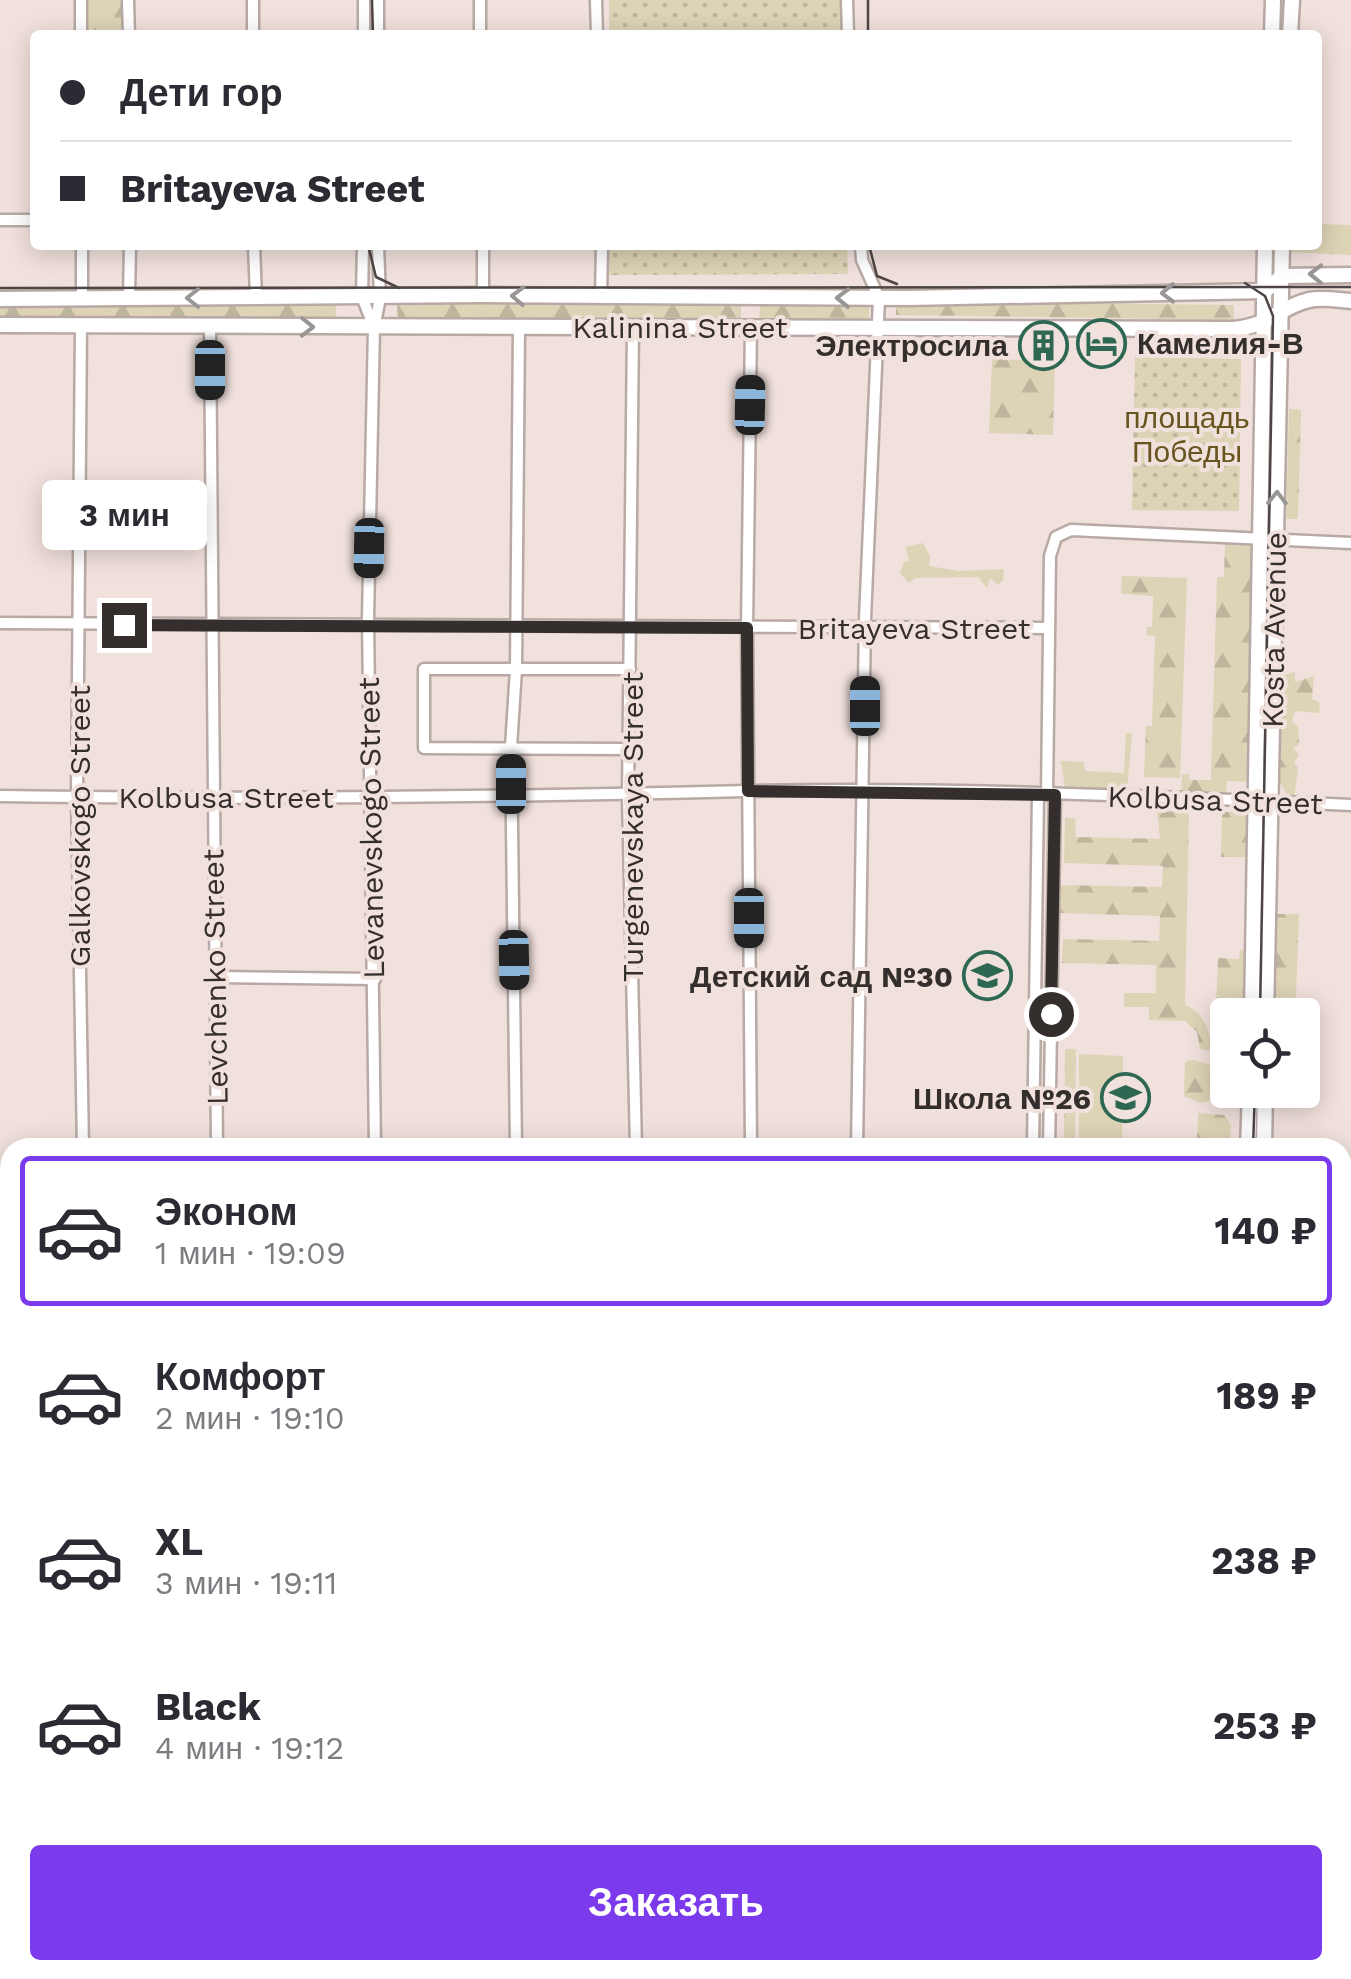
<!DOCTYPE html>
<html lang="ru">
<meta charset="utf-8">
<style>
body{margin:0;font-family:"Work Sans",sans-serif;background:#f7f7f7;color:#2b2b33;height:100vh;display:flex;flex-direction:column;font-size:38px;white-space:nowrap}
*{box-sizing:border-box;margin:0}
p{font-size:32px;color:#7c7c81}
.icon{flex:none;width:55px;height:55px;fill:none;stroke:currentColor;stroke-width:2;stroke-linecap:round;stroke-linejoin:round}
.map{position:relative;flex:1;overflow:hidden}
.sheet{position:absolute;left:0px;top:1138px;width:1352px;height:842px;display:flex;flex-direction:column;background:#fff;border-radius:30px 30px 0 0;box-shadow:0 5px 25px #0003}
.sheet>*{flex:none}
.banner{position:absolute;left:30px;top:30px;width:1292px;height:220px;border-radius:10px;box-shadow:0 5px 25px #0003;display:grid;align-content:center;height:220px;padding:0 30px;background:#fff}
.tools{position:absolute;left:1210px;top:998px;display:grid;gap:20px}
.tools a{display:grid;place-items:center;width:110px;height:110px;border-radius:10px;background:#fff;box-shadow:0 5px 25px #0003;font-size:50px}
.end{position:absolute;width:45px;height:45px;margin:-22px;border:12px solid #342e2c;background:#fff;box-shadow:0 0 0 5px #fff}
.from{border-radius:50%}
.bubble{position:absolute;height:70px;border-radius:10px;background:#fff;box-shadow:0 5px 25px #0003;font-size:32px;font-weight:700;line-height:70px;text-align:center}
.car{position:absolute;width:30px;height:60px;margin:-30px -15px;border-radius:12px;box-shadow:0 0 8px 2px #0007;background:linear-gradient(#222 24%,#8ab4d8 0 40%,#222 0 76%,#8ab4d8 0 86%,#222 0)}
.banner b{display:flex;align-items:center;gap:35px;height:95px;font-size:38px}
.banner b+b{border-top:2px solid #e1e1e2}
.banner i{width:25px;height:25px;background:#2b2b33}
ul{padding:18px 0 0;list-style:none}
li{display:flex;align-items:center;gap:30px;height:150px;margin:0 20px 15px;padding:0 10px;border:5px solid transparent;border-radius:10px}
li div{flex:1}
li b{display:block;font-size:38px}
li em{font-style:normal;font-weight:700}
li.selected{border-color:#7c3aed}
li>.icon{width:90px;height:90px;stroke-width:1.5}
.cta{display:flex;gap:20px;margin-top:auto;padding:20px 30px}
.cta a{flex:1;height:115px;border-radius:10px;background:#7c3aed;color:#fff;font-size:40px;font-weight:700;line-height:115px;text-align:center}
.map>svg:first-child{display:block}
.grass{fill:#ddd3b6}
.forest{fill:url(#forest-firs)}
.park{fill:url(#park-dots)}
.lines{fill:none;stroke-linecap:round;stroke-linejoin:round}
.minor-casing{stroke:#b8a9a4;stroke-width:15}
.major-casing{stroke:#b8a9a4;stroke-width:19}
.minor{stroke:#fff;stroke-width:10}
.major{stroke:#fff;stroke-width:14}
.tram{stroke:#4e4644;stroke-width:2.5}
.oneway{stroke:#9a9696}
.route{stroke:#342e2c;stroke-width:12}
.labels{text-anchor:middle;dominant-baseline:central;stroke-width:8;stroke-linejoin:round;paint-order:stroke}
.street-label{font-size:30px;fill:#342e2c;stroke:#f1e1dc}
.poi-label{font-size:30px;font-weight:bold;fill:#342e2c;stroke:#f1e1dc;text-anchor:end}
.park-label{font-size:30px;fill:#685520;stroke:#f1e1dc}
</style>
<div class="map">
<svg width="1351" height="1979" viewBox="0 0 1351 1979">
<defs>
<pattern id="forest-firs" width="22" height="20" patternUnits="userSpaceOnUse" patternTransform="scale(2.5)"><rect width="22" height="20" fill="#ddd3b6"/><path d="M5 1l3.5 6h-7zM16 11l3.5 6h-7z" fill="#beb59d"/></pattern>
<pattern id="park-dots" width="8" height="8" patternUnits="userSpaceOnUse" patternTransform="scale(2.5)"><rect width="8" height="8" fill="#ddd3b6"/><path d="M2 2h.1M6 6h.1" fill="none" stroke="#beb59d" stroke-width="1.8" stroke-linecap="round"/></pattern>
</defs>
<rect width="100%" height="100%" fill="#f1e1dc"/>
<g class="grass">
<path d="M1126,733h6l-5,58 -62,-3 -4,-27 23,1 1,9 39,2z"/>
<path d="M1079,1054l44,2 -1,91h-43z"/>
</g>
<g class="forest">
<rect x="88" y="0" width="34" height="35"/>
<path d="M1318,224l33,1v30l-63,-3v-7h30z"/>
<path d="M896,301l338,4v15l-338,-5z"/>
<path d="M397,304l344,1v14l-343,3z"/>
<path d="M0,305h336l-1,16h-335z"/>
<path d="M760,306l109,1v14l-110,-1z"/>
<path d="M992,359l63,2 -2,74 -64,-2z"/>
<path d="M1289,409l12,1 -3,109h-12z"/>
<path d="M923,543l7,13 -1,10 30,5 45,-2 -1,11 -5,5 -8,-7 -3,10 -9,-11 -63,1 -6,5 -9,-10 4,-11 5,-1 -3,-14z"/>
<path d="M1225,543l36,1 -10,238 -24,-1 -1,12 -45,-1 1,-18h7v6h22l6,-203h7z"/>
<path d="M1122,576l65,2 -7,200 -36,-1 2,-51h6l3,-90 -9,-1 1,-8h5l1,-31 -32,-2z"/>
<path d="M1295,672v10l19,-6 -2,23 7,3 1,11 -25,-2 -3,11 6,4 1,19 -6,3 6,7 -5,8 4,5 -4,31 -5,-1 -10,-17 3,-106z"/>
<path d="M1157,811l32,1 -4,193c17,5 27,28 26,46l-11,-2 -3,-17 -12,-11 -36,-1v-13h-25v-14h32v-28l-94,-2 1,-24 96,2 1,-25 -101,-3 1,-28 102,2 1,-21 -99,-3 1,-45h10l1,19 84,2z"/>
<path d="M1222,812h32v45h-33z"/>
<path d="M1276,914h23l-3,84 -23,-1z"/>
<path d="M1240,950l10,1 -2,57 -32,-1 2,-49 21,1z"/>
<path d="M1065,1049h11l-1,98h-11z"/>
<path d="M1193,1060l21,6 1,33 -14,4 -17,-7 1,-34z"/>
<path d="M1198,1113l26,2 7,10 -1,22h-33z"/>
</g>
<g class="park">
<path d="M609,0h233l1,35h-234z"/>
<path d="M609,245h238l1,29 -239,1z"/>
<path d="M1135,357l106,2 -2,152 -107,-1z"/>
</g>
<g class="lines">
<defs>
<g id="minor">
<path d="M81,0v35"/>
<path d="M128,0l1,35"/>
<path d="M253,0v35"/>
<path d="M378,0v35"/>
<path d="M480,0v35"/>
<path d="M596,0l1,35"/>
<path d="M847,0l1,35"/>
<path d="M364,35v-35"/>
<path d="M0,220h35"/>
<path d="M82,245v54"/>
<path d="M254,245l2,53"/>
<path d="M363,245l-1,52 12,30"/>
<path d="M483,245v50"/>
<path d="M129,298l1,-53"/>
<path d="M601,298l1,-53"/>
<path d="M81,325l-4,472 6,351"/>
<path d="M210,326l7,822"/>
<path d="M751,326l-4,302 4,520"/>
<path d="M633,327l-5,469 8,352"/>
<path d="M0,623l1049,5"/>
<path d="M629,749l-205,-1v-79h206"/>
<path d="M1047,795l3,-239 6,-19 15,-7 280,13"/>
<path d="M0,796c249,4 498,1 747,-5 201,-4 404,5 604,14"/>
<path d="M216,977l159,2"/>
<path d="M375,1148l-7,-529 6,-291 6,-30 -2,-53"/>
<path d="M516,1148l-5,-401 5,-78 3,-341"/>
<path d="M857,1148l8,-529 14,-321 -17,-38 -1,-15"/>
<path d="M1033,1148l5,-354"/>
<path d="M1049,1148l6,-353"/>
<path d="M1342,1523h9"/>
<path d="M0,1602h10"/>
<path d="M0,1829h10"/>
<path d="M1342,1831h9"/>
<path d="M81,1970v9"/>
<path d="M219,1979v-9"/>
<path d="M360,1979v-9"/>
<path d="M393,1979l1,-9"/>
<path d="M516,1979v-9"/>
<path d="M635,1979v-9"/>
<path d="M743,1979v-9"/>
<path d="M842,1979v-9"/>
</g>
<g id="major">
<path d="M1272,35l1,-35"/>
<path d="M1290,35l2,-35"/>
<path d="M0,299l483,-4 425,3 357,-7 17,-15 69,-1"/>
<path d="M0,325l1233,4c37,-3 44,-21 76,-29 13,-3 29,0 42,1"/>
<path d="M1252,1015l13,-770"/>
<path d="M1266,1015l16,-770"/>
<path d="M1248,1148l2,-58"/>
<path d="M1264,1148l1,-58"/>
<path d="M0,1174h10"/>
<path d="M1342,1179h9"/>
<path d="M1030,1979v-9"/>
<path d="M1047,1979v-9"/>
<path d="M1224,1979v-9"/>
<path d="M1244,1979v-9"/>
</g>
</defs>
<use href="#minor" class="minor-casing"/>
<use href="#major" class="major-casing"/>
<use href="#minor" class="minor"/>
<use href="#major" class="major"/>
<g class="tram">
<path d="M372,0l1,35"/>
<path d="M868,0v35"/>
<path d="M368,245l8,32 23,11"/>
<path d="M869,245l8,31 20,8"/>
<path d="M1245,283l20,13 8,20 -13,699"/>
<path d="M0,288l1351,-1"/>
<path d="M1253,1148l2,-58"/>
<path d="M1238,1979v-9"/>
</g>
</g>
<defs><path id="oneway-chevron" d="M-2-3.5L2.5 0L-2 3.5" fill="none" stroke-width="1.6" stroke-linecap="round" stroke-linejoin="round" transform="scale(2.5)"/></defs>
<g class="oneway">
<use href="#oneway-chevron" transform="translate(1316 274) rotate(-179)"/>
<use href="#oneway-chevron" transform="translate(1168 293) rotate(179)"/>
<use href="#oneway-chevron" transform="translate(518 296) rotate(-178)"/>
<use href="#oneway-chevron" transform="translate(193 298) rotate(-180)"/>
<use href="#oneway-chevron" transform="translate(843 298) rotate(-179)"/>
<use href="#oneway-chevron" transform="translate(307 327) rotate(1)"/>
<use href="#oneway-chevron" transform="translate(1277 498) rotate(-89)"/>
</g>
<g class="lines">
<path class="route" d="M124,625l623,3 1,163 307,4 -4,219"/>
</g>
<defs>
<symbol id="hotel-ring" viewBox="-11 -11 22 22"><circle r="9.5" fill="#f1e1dc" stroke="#2e6852" stroke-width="1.5"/><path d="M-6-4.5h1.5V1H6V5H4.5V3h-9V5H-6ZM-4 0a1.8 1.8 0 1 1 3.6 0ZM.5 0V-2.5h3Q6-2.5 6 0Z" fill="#2e6852"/></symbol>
<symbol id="building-ring" viewBox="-11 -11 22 22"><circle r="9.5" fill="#f1e1dc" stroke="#2e6852" stroke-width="1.5"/><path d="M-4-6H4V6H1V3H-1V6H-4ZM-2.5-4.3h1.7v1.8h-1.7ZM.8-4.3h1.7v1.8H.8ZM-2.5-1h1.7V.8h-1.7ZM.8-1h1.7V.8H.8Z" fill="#2e6852"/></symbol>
<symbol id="school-ring" viewBox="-11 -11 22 22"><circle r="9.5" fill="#f1e1dc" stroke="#2e6852" stroke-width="1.5"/><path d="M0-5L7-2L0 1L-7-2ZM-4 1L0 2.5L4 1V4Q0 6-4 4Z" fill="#2e6852"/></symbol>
</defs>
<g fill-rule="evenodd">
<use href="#hotel-ring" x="1074" y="316" width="55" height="55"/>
<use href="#building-ring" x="1016" y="318" width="55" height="55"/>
<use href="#school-ring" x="960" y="948" width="55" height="55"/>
<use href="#school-ring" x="1098" y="1070" width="55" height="55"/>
</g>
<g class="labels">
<g class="street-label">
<text x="680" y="327">Kalinina Street</text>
<text x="914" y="628">Britayeva Street</text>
<text transform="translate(1274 630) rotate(-89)">Kosta Avenue</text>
<text x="226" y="797">Kolbusa Street</text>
<text transform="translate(1215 800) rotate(2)">Kolbusa Street</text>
<text transform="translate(79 826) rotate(-90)">Galkovskogo Street</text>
<text transform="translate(632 827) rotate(-90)">Turgenevskaya Street</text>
<text transform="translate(371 828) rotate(-91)">Levanevskogo Street</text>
<text transform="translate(215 977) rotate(-91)">Levchenko Street</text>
</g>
<g class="poi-label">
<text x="1137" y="343" text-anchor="start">Камелия-В</text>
<text x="1008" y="345">Электросила</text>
<text x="953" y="976">Детский сад №30</text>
<text x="1091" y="1098">Школа №26</text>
</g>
<g class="park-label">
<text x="1187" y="417">площадь<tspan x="1187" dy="34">Победы</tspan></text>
</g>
</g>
</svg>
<div class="tools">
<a><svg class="icon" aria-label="locate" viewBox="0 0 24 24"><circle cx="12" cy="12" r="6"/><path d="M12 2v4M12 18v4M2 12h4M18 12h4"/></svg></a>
</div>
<i class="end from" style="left:1051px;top:1014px"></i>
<i class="end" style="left:124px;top:625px"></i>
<div class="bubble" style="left:42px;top:480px;width:165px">3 мин</div>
<i class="car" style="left:210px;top:370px;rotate:180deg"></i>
<i class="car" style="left:750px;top:405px;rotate:1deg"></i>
<i class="car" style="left:369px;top:548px;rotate:181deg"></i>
<i class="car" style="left:865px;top:706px;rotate:0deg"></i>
<i class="car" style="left:511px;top:784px;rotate:0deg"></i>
<i class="car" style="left:749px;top:918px;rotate:180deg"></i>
<i class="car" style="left:514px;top:960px;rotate:179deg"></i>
<div class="banner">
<b><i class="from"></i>Дети гор</b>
<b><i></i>Britayeva Street</b>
</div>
<section class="sheet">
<ul>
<li class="selected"><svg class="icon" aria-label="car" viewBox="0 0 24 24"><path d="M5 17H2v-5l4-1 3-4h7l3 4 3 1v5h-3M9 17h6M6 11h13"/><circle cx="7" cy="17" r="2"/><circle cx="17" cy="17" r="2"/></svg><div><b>Эконом</b><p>1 мин · 19:09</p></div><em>140 ₽</em></li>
<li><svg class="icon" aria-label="car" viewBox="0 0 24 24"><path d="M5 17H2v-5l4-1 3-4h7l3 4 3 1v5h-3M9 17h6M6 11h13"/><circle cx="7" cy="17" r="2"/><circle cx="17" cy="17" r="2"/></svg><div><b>Комфорт</b><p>2 мин · 19:10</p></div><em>189 ₽</em></li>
<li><svg class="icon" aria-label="car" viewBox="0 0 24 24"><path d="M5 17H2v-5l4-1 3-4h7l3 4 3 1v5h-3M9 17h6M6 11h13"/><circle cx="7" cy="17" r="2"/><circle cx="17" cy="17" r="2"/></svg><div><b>XL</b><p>3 мин · 19:11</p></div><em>238 ₽</em></li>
<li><svg class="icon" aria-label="car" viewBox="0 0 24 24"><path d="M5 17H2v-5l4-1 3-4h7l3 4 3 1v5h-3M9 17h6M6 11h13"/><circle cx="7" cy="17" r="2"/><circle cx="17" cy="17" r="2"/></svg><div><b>Black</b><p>4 мин · 19:12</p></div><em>253 ₽</em></li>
</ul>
<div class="cta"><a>Заказать</a></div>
</section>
</div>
